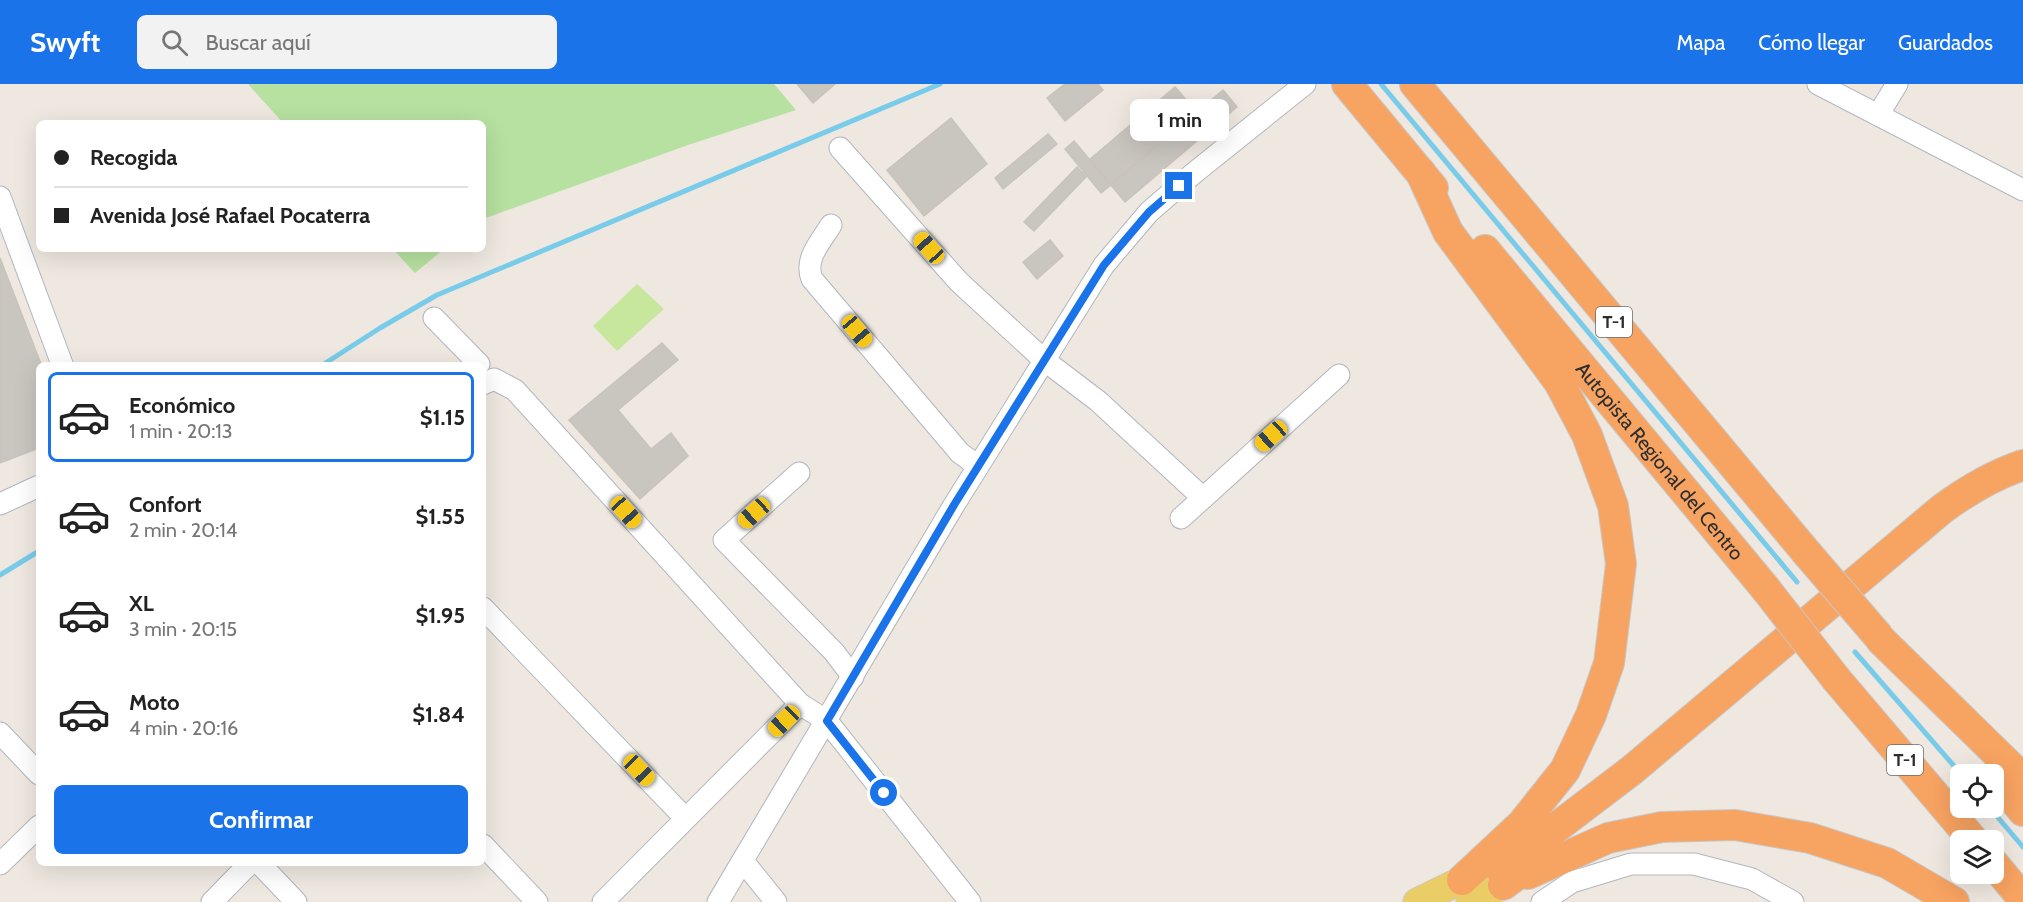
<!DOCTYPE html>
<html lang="es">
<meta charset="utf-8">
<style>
body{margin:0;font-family:Cabin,sans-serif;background:#f2f2f2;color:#222;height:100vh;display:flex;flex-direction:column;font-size:22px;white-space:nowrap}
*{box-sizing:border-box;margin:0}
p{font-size:20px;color:#767676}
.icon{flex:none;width:33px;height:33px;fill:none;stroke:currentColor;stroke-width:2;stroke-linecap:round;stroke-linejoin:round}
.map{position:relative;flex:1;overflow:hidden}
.panel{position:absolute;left:36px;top:278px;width:450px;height:504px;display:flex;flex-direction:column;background:#fff;border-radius:9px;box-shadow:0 6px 24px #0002}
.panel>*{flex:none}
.guide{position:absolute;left:36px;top:36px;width:450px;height:132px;border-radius:9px;box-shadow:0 6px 24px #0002;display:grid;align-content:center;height:132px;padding:0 18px;background:#fff}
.controls{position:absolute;left:1950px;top:680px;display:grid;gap:12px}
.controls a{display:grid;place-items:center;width:54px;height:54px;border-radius:9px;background:#fff;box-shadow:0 6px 24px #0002;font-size:30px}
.end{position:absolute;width:27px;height:27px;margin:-14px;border:8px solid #1a73e8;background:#fff;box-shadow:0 0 0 3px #fff}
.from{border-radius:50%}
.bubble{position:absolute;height:42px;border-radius:9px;background:#fff;box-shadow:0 6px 24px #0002;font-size:20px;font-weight:700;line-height:42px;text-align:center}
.car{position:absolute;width:18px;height:36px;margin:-18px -9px;border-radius:8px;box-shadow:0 0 4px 2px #0007;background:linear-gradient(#f5c518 24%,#345 0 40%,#f5c518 0 76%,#345 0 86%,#f5c518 0)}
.guide b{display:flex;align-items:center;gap:21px;height:57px;font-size:22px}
.guide b+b{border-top:2px solid #e0e0e0}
.guide i{width:15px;height:15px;background:#222}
ul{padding:10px 0 0;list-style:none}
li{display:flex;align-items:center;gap:18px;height:90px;margin:0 12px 9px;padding:0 6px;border:3px solid transparent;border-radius:9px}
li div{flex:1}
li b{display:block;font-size:22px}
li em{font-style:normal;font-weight:700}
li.active{border-color:#1a73e8}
li>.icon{width:54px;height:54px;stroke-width:1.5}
.button{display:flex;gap:12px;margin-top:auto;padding:12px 18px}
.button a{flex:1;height:69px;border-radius:9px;background:#1a73e8;color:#fff;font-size:24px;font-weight:700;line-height:69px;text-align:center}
header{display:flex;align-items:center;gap:36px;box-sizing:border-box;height:84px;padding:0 30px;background:#1a73e8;color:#fff}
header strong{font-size:28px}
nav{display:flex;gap:33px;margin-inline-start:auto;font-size:21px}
.search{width:420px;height:54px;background:#f2f2f2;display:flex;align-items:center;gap:15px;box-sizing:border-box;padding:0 21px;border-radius:9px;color:#767676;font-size:22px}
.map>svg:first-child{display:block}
.green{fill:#b6e1a0}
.pitch{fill:#c7e89c}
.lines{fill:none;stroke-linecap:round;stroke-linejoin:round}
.stream{stroke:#79cbea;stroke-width:5}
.building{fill:#c9c5bf;stroke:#c9c4ba;stroke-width:1.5}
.minor-casing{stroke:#b3b6bf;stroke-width:23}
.major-casing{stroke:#c8c8c8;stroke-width:29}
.highway-casing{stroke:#c8c8c8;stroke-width:32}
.minor{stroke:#fff;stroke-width:21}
.major{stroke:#ebcd68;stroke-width:27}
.highway{stroke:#f7a362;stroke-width:30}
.highway-bridge-casing{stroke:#c8c8c8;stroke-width:32;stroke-linecap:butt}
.highway-bridge{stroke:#f7a362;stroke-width:30}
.route{stroke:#1a73e8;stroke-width:8}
.labels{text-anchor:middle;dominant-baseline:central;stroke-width:6;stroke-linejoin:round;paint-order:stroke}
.shield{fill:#fff;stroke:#6c6c6c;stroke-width:1.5}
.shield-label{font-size:18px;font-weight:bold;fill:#2d2d2d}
.street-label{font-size:20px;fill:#2d2d2d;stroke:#fff}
</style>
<header>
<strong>Swyft</strong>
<div class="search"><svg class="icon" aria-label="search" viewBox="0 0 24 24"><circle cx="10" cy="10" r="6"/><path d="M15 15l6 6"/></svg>Buscar aquí</div>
<nav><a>Mapa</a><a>Cómo llegar</a><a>Guardados</a></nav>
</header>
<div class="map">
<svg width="2023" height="818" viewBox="0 0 2023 818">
<rect width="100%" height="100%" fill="#eee8e0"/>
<g class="green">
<path d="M248,0h526l22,26 -108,35 -205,74v-96h-200z"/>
<path d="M393,165h51l-29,24z"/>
</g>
<path class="pitch" d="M637,200l27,25 -47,42 -24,-25z"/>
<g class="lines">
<g class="stream">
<path d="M1381,0l416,498"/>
<path d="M324,280l56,-36 57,-33 503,-211"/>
<path d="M0,491l39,-24"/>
<path d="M1855,568l106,122"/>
<path d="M1989,723l34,40"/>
</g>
</g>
<g class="building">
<path d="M797,0h38l-22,19z"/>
<path d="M1065,0h33l5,6 -38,31 -18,-23z"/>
<path d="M1175,3l21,24 -85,74 -22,-25z"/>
<path d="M1223,6l14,17 -112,95 -14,-17z"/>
<path d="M951,34l36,46 -63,52 -37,-46z"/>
<path d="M1048,50l9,10 -54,45 -8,-11z"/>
<path d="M1074,57l37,44 -10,8 -36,-44z"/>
<path d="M1077,83l9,10 -52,54 -10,-9z"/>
<path d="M1050,156l13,16 -26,23 -14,-17z"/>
<path d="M0,174l41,106h-2v84l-39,15z"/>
<path d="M662,259l16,17 -60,50 33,39 20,-16 17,23 -48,43 -71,-79z"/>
</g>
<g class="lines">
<defs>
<g id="minor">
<path d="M1818,0l205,106"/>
<path d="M1878,31l19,-31"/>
<path d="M840,64l119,134 85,78 54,41 105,97"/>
<path d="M0,113l62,167"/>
<path d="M831,141c-11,18 -27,34 -19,54l148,174 18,13"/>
<path d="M434,234l45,46"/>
<path d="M483,300l11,-5 21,11 285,314 27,17 143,181"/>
<path d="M799,389l-75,67 110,112 19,25"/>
<path d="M0,420l39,-18"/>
<path d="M1181,434l158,-143"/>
<path d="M483,524l202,210"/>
<path d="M0,649l39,41"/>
<path d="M483,761l54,57"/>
<path d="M743,777l33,41"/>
<path d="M258,778l38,40"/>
<path d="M0,780l39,-38"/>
<path d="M212,818l39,-40"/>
<path d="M603,818l197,-198"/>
<path d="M718,818l236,-397 150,-240 45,-53 45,-39 111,-89"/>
<path d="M1542,818l30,-20 59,-18h63l58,15 41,23"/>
</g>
<g id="major">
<path d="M1417,818l45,-22"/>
<path d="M1470,818l33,-17"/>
</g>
<g id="highway">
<path d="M1347,0l86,104"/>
<path d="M1415,0l391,468"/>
<path d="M1421,89l27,59 111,150 28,53 26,71 8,58 -12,99 -18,52 -26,55 -43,54 -60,56"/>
<path id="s1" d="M1485,166l280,338"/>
<path d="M1881,556l135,132 7,5"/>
<path d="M1837,596l136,160"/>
<path d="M1994,692l29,35"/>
<path d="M1494,780l46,-24 92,-70 310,-261c26,-19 51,-34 81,-44"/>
<path d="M1994,780l29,35"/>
<path d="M1528,790l80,-36 54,-11 73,-2 75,13 77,25 67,39"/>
<path d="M1503,801l41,-30"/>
</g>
</defs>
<use href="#minor" class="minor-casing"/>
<use href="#major" class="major-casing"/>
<use href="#highway" class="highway-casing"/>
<use href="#minor" class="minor"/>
<use href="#major" class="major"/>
<use href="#highway" class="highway"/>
<defs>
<g id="highway-bridge">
<path d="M1806,468l73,85"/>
<path d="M1765,504l72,92"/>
</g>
</defs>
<use href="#highway-bridge" class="highway-bridge-casing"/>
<use href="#highway-bridge" class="highway-bridge"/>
</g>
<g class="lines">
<path class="route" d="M884,709l-57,-72 127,-216 150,-240 45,-53 30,-26"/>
</g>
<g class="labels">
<g class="shield">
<rect x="1596" y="223" width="36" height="30" rx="4.5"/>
<rect x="1887" y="661" width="36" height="30" rx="4.5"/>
</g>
<g class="shield-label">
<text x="1614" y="238">T-1</text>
<text x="1905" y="676">T-1</text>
</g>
<g class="street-label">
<text stroke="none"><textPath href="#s1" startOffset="274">Autopista Regional del Centro</textPath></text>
</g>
</g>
</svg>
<div class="controls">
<a><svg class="icon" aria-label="locate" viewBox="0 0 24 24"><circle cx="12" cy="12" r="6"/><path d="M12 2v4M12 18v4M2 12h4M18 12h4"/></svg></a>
<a><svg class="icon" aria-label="layers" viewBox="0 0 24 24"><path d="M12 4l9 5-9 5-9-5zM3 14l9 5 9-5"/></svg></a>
</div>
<i class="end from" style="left:884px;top:709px"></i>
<i class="end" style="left:1179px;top:102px"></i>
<div class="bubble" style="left:1130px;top:15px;width:99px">1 min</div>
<i class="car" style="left:929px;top:164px;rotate:318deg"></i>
<i class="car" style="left:857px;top:247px;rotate:140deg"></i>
<i class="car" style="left:1271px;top:352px;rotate:228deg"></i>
<i class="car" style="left:626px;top:428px;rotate:138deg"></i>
<i class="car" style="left:754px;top:429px;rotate:228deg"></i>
<i class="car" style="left:784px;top:637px;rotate:226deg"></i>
<i class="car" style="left:639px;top:686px;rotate:136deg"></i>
<div class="guide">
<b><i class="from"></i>Recogida</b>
<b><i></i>Avenida José Rafael Pocaterra</b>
</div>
<section class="panel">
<ul>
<li class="active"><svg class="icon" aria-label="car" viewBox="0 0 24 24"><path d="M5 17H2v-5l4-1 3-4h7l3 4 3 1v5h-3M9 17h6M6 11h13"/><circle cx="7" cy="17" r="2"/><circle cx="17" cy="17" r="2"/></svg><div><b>Económico</b><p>1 min · 20:13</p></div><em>$1.15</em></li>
<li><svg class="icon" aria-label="car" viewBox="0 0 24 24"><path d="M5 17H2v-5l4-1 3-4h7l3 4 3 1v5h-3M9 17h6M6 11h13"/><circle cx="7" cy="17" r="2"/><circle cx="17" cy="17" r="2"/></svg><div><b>Confort</b><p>2 min · 20:14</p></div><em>$1.55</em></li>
<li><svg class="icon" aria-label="car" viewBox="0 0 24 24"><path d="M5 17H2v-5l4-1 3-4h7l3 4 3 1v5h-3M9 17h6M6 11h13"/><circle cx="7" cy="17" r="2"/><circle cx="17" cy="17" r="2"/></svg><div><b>XL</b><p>3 min · 20:15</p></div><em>$1.95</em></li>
<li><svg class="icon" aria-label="car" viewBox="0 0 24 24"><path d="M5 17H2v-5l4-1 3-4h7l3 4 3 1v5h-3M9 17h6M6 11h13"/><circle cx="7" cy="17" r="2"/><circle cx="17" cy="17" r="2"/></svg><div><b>Moto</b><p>4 min · 20:16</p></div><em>$1.84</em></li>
</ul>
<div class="button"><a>Confirmar</a></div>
</section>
</div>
